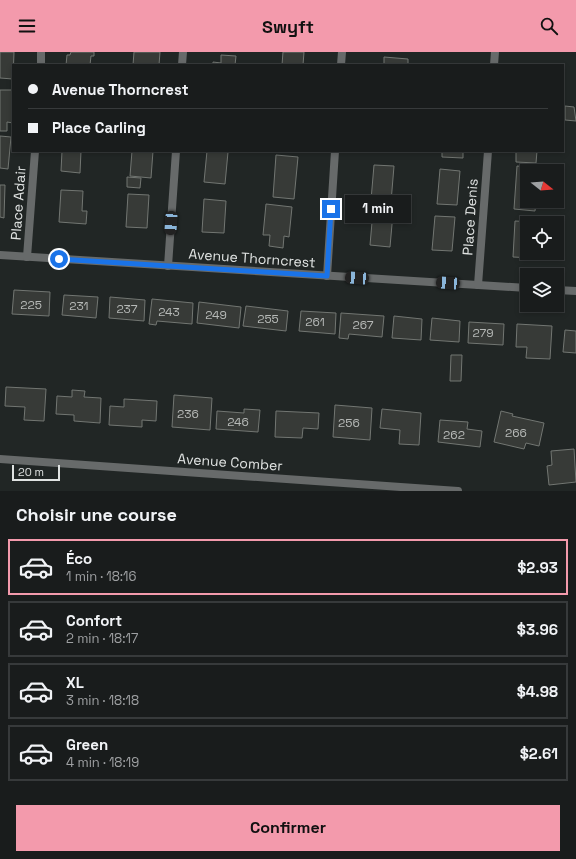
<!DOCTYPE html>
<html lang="fr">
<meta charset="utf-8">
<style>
body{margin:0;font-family:"Space Grotesk",sans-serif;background:#222525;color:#f1f3f6;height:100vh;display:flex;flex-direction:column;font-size:15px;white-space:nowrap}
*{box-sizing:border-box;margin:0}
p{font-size:13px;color:#9fa1a3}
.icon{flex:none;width:22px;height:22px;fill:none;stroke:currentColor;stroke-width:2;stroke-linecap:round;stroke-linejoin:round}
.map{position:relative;height:439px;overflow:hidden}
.sheet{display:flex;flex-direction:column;background:#191c1c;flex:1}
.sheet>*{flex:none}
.guide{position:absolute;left:12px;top:12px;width:552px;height:88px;border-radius:0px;box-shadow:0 2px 6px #0003,0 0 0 1px #373a3b;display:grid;align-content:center;height:88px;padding:0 16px;background:#191c1c}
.needle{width:26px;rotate:107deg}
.buttons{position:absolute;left:520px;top:112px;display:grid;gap:8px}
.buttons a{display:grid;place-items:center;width:44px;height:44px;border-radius:0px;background:#191c1c;box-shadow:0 2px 6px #0003,0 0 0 1px #373a3b;font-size:20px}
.scale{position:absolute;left:12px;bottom:10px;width:48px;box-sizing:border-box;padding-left:4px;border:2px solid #e0e3e2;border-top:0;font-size:11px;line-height:14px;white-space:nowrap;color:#e0e3e2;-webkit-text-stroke:3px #212625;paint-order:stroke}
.end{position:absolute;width:18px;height:18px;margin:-9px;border:5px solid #1a73e8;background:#fff;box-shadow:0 0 0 2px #fff}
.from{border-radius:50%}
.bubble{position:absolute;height:28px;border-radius:0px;background:#191c1c;box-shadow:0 2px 6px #0003,0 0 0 1px #373a3b;font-size:13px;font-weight:800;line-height:28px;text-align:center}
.car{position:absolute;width:12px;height:24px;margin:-12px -6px;border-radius:5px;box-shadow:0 0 3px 1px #0007;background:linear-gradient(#222 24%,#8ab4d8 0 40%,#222 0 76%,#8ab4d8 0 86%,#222 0)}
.guide b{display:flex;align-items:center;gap:14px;height:38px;font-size:15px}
.guide b+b{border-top:1px solid #373a3b}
.guide i{width:10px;height:10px;background:#f1f3f6}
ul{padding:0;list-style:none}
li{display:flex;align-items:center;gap:12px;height:56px;margin:0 8px 6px;padding:0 8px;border:2px solid #373a3b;border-radius:0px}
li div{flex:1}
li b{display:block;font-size:15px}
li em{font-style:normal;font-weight:800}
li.current{border-color:#f39aac}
li>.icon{width:36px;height:36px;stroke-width:1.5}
h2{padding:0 16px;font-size:18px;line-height:48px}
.button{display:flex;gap:8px;margin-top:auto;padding:8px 16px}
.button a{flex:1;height:46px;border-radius:0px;background:#f39aac;color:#111;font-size:16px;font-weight:800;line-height:46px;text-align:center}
header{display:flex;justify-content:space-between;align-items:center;height:52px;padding:0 16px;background:#f39aac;color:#111;font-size:18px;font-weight:800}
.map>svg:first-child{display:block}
.building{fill:#373a37;stroke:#727672}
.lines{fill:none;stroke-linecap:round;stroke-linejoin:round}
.street{stroke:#676a6a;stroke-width:8}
.route{stroke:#1a73e8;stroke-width:5}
.labels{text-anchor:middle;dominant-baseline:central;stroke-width:3;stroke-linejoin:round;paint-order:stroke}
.number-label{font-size:12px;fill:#b6b9b7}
.street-label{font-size:14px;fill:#e0e3e2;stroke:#212625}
</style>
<header><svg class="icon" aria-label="menu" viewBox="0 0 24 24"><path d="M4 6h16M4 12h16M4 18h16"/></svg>Swyft<svg class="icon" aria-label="search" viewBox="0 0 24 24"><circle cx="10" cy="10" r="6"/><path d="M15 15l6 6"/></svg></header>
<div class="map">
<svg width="576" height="439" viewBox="0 0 576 439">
<rect width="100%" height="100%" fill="#212625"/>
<g class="building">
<path d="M0,0h14l-1,27 -13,-1z"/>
<path d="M71,0h23v4h-3l-1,9h-24l1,-10h3z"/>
<path d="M134,0h26l-1,13h-26z"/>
<path d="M283,0h21l-1,13h-21z"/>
<path d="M221,3l15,1 -1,9h-22v-3l8,1z"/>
<path d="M384,5l24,2v6h-24z"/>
<path d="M0,38h13v33l-6,-1v9h-7z"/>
<path d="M565,54l9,1 2,14 -11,-1z"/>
<path d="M0,84l11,1 -3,32 -8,-1z"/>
<path d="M62,99h19l-1,22 -19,-2z"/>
<path d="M132,99h21l-2,27 -21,-2z"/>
<path d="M207,99l21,1 -3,32 -21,-2z"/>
<path d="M442,99h21v7l-21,-1z"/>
<path d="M516,99h21l-1,12 -20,-1z"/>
<path d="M276,103l22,2 -4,42 -21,-2z"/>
<path d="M374,113l20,1 -3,36 -20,-2z"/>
<path d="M517,114l21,2v3h-11v30h9l-1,10 -21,-2z"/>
<path d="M440,117l20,2 -3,34 -20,-1z"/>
<path d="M127,125l14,1 -1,10 -13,-1z"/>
<path d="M0,133h5l-1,33 -4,-1z"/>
<path d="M61,138l22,1 -1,20h5l-1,13 -27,-2z"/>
<path d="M128,142l21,1 -2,33 -21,-1z"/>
<path d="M204,147l22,2 -2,32 -22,-1z"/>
<path d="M266,152l26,3 -3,30 -5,-1 -1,12 -14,-2 1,-11h-7z"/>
<path d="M373,159l20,2 -3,34 -20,-2z"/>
<path d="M435,164l20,1 -3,34 -20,-1z"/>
<path d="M515,169l21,1 -9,1v30h6v5l-20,-1z"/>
<path d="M14,238l36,2 -1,24 -37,-2z"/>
<path d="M64,243l34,2 -2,21 -34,-3z"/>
<path d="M110,245l35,3 -1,21 -35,-3z"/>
<path d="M152,247l41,4 -1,21 -35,-3 -1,4 -7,-1z"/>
<path d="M199,250l42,5 -2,21 -42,-5z"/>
<path d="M246,254l42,5 -2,20 -43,-5z"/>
<path d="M301,259l35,2 -1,21 -36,-3z"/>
<path d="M341,261l43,3 -2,21 -33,-3 -1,5 -9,-1z"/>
<path d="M394,264l28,3 -1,21 -29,-2z"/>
<path d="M432,266l28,3 -1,21 -29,-2z"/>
<path d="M469,270l35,2 -1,21 -35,-2z"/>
<path d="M517,272l35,2 -2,33 -24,-1 1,-11h-11z"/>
<path d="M565,278l11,1v22l-13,-1z"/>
<path d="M451,303h11l-1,26h-11z"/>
<path d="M6,335l40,2 -2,32 -20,-1 1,-13 -20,-1z"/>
<path d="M72,338l13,1 -1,6 17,1 -1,25 -26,-2v-6l-18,-1 1,-18 15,1z"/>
<path d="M174,343l38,3 -2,32 -38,-3z"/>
<path d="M124,347l33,2 -1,20 -14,-1v7l-33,-2 1,-19 14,1z"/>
<path d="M335,353l37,3 -2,32 -37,-3z"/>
<path d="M244,357l16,1 -2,22 -42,-3 1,-18 27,2z"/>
<path d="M382,357l39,4 -2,32 -20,-1 1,-14 -20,-2z"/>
<path d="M276,359l43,2 -1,16 -15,-1 -1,10 -27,-1z"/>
<path d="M501,359l12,3 -1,2 32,7 -5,23 -13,-3 -2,6 -30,-7z"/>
<path d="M440,368l28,2 -1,7 15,2 -2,16 -42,-5z"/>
<path d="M574,397l2,33 -27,3 -2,-19 5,-1 -1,-14z"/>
</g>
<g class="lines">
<g class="street">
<path d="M41,13v-13"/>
<path d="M182,13l1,-13"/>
<path d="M341,13l1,-13"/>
<path d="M494,13l1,-13"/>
<path d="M0,203l527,33"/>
<path d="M27,205l8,-106"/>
<path d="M168,214l8,-115"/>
<path d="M327,224l8,-125"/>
<path d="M478,233l10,-134"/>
<path d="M557,238l19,1"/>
<path d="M0,407l458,32"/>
</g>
</g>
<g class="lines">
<path class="route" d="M59,207l268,17 4,-67"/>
</g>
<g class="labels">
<g class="number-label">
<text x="31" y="253">225</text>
<text x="79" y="254">231</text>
<text x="127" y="257">237</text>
<text x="169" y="260">243</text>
<text x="216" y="263">249</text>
<text x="268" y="267">255</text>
<text x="315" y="270">261</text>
<text x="363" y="273">267</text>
<text x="483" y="281">279</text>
<text x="188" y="362">236</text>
<text x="238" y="370">246</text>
<text x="349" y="371">256</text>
<text x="516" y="381">266</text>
<text x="454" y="383">262</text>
</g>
<g class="street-label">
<text transform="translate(18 151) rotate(-86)">Place Adair</text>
<text transform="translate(470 165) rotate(-86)">Place Denis</text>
<text transform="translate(252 206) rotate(4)">Avenue Thorncrest</text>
<text transform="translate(230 410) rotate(4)">Avenue Comber</text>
</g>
</g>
</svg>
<div class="buttons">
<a><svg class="needle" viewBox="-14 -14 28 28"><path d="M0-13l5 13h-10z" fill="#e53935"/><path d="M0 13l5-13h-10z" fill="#9fa1a3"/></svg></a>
<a><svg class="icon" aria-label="locate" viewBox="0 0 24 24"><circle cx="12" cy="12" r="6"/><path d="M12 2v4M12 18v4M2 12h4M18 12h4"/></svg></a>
<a><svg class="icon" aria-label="layers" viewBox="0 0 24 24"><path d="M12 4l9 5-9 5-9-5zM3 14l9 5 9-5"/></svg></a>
</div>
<div class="scale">20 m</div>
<i class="end from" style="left:59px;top:207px"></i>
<i class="end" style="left:331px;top:157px"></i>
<div class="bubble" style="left:345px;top:143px;width:66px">1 min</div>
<i class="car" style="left:171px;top:171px;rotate:184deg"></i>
<i class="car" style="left:357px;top:226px;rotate:274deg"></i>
<i class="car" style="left:448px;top:231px;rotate:274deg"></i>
<div class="guide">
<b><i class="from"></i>Avenue Thorncrest</b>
<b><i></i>Place Carling</b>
</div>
</div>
<section class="sheet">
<h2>Choisir une course</h2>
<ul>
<li class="current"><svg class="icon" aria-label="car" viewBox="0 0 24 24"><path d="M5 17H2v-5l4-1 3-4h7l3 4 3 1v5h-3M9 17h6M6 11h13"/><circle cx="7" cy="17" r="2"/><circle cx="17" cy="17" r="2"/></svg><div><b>Éco</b><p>1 min · 18:16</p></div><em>$2.93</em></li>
<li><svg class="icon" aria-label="car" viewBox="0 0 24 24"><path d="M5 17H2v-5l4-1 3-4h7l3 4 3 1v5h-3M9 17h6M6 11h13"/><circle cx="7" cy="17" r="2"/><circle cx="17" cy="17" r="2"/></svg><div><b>Confort</b><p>2 min · 18:17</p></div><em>$3.96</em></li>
<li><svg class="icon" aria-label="car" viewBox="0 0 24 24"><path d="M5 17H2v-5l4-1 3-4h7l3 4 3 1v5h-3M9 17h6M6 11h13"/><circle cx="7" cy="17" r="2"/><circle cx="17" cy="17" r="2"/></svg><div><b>XL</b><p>3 min · 18:18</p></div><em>$4.98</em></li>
<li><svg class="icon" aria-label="car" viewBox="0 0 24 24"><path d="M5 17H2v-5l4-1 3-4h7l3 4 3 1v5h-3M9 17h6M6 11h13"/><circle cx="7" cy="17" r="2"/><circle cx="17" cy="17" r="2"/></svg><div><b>Green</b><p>4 min · 18:19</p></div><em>$2.61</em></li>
</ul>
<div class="button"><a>Confirmer</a></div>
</section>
